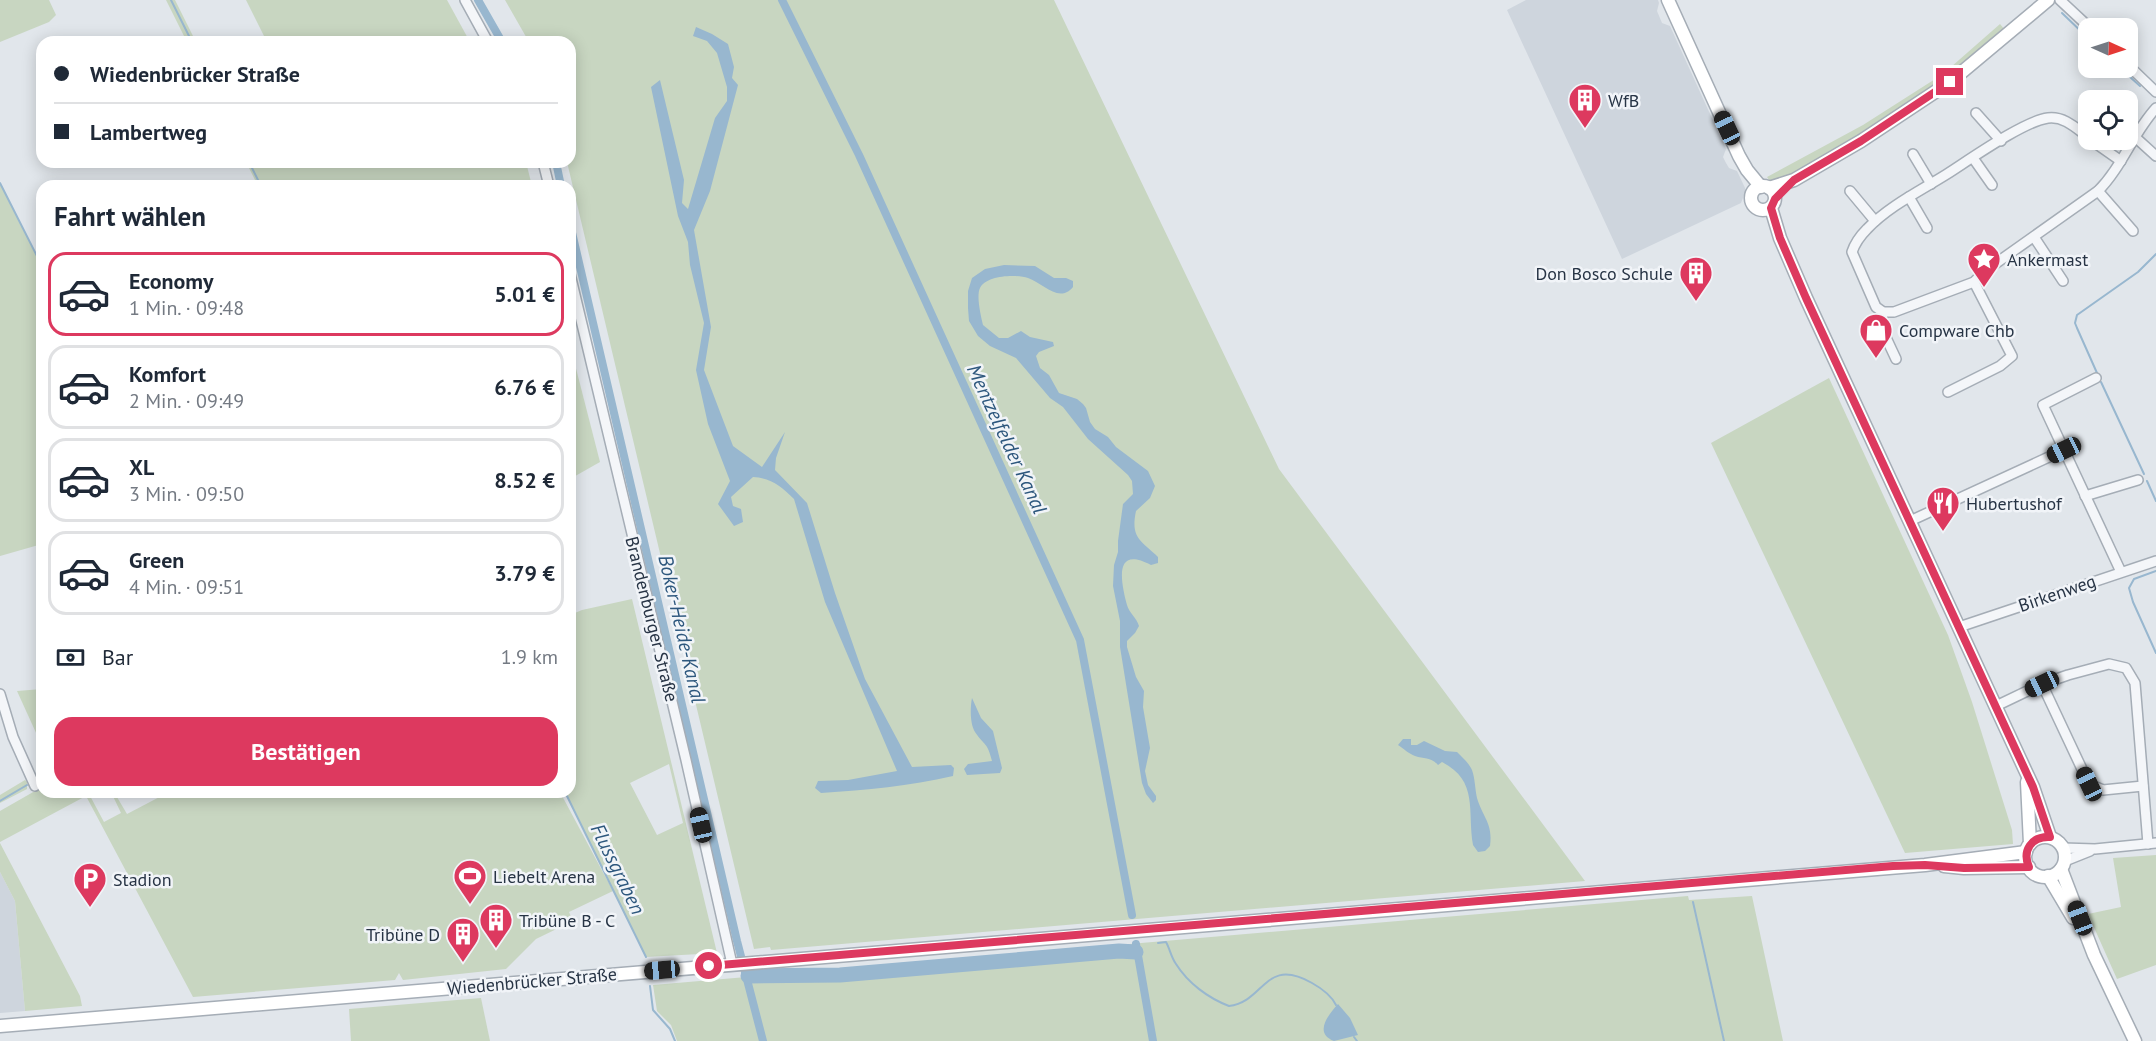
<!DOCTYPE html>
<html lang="de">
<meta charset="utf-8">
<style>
body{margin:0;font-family:"PT Sans",sans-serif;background:#f2f2f3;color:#1f2937;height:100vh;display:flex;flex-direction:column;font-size:22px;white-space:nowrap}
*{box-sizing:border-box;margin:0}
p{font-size:20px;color:#747a83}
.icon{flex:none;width:33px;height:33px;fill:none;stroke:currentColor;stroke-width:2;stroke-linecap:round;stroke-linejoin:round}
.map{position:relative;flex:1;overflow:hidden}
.drawer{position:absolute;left:36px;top:180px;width:540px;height:618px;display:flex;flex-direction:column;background:#fff;border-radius:18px;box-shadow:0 3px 15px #0003}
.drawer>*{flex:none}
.guide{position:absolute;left:36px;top:36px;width:540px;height:132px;border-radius:18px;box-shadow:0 3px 15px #0003;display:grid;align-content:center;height:132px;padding:0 18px;background:#fff}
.needle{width:39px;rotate:93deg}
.fabs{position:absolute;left:2078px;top:18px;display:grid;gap:12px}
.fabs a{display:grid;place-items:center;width:60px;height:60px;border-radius:12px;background:#fff;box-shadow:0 3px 15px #0003;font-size:30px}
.end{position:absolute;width:27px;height:27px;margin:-14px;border:8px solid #dd395f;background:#fff;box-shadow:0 0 0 3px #fff}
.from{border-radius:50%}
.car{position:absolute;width:18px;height:36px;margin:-18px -9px;border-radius:8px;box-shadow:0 0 4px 2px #0007;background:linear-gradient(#222 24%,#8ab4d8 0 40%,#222 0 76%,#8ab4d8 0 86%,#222 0)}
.guide b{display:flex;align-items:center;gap:21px;height:57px;font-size:22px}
.guide b+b{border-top:2px solid #e0e1e3}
.guide i{width:15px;height:15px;background:#1f2937}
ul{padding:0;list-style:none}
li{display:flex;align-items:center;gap:18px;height:84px;margin:0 12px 9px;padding:0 6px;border:3px solid #e0e1e3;border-radius:18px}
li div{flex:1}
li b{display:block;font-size:22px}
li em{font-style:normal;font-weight:700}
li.current{border-color:#dd395f}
li>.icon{width:54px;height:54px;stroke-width:1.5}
h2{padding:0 18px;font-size:27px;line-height:72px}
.pay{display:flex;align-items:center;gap:15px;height:66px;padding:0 18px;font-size:22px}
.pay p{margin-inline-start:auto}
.button{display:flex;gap:12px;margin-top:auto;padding:12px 18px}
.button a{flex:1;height:69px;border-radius:18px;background:#dd395f;color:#fff;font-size:24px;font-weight:700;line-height:69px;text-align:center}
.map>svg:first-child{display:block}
.built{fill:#ced5dd}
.green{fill:#c8d6c1;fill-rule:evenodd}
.water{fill:#98b7cf}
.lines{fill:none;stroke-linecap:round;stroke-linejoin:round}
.stream{stroke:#98b7cf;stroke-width:2}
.canal{stroke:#98b7cf;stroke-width:8}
.river{stroke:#98b7cf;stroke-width:15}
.street-casing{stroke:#a5adb6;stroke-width:12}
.secondary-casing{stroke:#a5adb6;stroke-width:15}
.street{stroke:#f4f6f9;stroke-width:9}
.secondary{stroke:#fff;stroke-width:12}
.route{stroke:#dd395f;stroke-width:8}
.labels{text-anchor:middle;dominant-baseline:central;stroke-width:5;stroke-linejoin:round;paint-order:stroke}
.poi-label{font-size:18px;fill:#273445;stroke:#f1f4f8;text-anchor:start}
.street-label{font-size:18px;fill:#273445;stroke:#f1f4f8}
.water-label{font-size:20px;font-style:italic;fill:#2d577d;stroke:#f1f4f8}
</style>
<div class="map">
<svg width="2156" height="1041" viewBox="0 0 2156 1041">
<rect width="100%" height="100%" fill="#e1e6eb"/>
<g class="built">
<path d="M1526,0h132l1,3 -2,8 5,12 8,3 56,123 -3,8 3,6 3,5 8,3 9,19 -5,13 -119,56 -115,-249z"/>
<path d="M0,872l15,29 10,110 -25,2z"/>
</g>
<g class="green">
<path d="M0,0h49l7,15 -7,7 -49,20z"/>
<path d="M166,0h9l21,42h-9z"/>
<path d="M246,0h201l23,42h-203z"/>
<path d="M505,0h549l225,469 306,412 -814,69 -1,-3 -16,2 -187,-787h3v-120h-41z"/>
<path d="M2000,24l5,6 -58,50 -80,52 -85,48h-13l-2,-3 96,-52 80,-51z"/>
<path d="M246,162h280l6,24h-274z"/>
<path d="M0,183l42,83v278l-42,12z"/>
<path d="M570,345l30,117 -30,17z"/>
<path d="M1829,378l119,257 24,67 40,128 1,14 -108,9 -194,-410z"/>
<path d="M632,599l85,354 -71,4 -81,-165h5v-177l12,-5zM669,764l14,59 -26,12 -27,-52z"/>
<path d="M42,689v57l-25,-55z"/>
<path d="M25,780l2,2v7l-27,14v-8z"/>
<path d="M42,787v5h46l16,30 17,-9 -10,-21h3l13,22 42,-22h391l53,99 -44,21 4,9 -37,18 -30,30 -103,11 -4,-7 -4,7 -202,17 -107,-201 -86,46v-31z"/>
<path d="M0,843l80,153 2,10 -57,5 -10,-110 -15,-29z"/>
<path d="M2156,855v110l-39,14 -29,-65 33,-7 -8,-49z"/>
<path d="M1688,896l1,4 63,-4 31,145h-1106l-6,-16 -14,-14 -4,-26z"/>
<path d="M481,998l9,43h-139l-2,-32z"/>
</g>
<g class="water">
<path d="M696,27l16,7 16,10 6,23 -2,11 6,7 -28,106 -16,39 17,97 -7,43 29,76 29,21 23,-35 -9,26 -1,12 32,33 28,90 30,86 47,88 39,-2 3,3 -1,8c-44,10 -86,14 -132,17l-6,-5 3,-7 30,-1 49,-9 -72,-169 -31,-103c-13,-13 -23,-21 -41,-22l-22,20 2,9 8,3 2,13 -9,4 -16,-22 12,-23 -22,-57 -12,-54 8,-47 -14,-58 -2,-23 -10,-26 -27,-129 9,-7 24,100 -2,23 6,6 27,-91 12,-17v-14l-10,-34 -10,-12 -14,-5z"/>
<path d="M1004,265l31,1 19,12h12l7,3v6c-14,17 -30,-4 -45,-9 -12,-4 -42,-3 -48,10 -4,8 1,28 3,37l16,13h9l13,-7 9,6 23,5 1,4 -15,6 -3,4 4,12 9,7 10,18 18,6 6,5 3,4 4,14 5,7 13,8 8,10 32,24 7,15 -5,12 -14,13c-6,28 6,30 22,46v6l-7,2c-38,-20 -30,17 -24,40 2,8 10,13 12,21l-4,7 -8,8v6l9,30 8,14 -1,16 7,41 -5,23 3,14 8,11v4l-3,3 -7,-9 -4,-11 -22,-136v-26l-7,-35 1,-21 4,-13v-11l5,-37 10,-10 -1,-13 -4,-6 -40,-36 -25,-32 -13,-9 -34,-40 -26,-12 -12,-10 -9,-15 -1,-13v-17l4,-13 13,-9z"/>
<path d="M972,698l9,20 12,13 9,37 -2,5 -33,2 -3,-6 4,-5 24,-3c-5,-20 -7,-14 -17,-29 -5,-8 -5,-24 -3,-34z"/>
<path d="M1403,739h8v6h6l7,-4 21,10 12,1c5,5 12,11 15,18 3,8 3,19 5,28 6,20 16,25 13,48l-5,5 -7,1 -5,-7c-6,-34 6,-64 -31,-83l-4,3c-7,-8 -14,-6 -23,-9 -6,-2 -12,-8 -17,-11z"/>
<path d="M1338,1004l12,14 8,17 -24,6c-21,-8 -5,-27 4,-37z"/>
</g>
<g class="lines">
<g class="stream">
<path d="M171,0l21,42"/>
<path d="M2062,13l26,25"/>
<path d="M2120,68l20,18"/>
<path d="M249,162l12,24"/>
<path d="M0,183l42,83"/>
<path d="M2097,373l-20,-45 -2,-5 2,-8 61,-43 18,-18"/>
<path d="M2101,382l43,92"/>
<path d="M2147,481l9,20"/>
<path d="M2156,571l-22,8 -5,9 4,14 23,51"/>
<path d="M299,792l2,3"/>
<path d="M565,792l81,165"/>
<path d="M0,801l27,-16"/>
<path d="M1693,902l31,139"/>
<path d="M1158,943l8,-1c4,7 5,15 10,22 12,19 32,34 53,42 36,-4 35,-50 83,-23 9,5 19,12 24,22"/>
<path d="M650,986l3,24 17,19 5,12"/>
<path d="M1354,1037l3,4"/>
</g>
<g class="canal">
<path d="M478,0l24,42"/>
<path d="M782,0l77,155 221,485 52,275"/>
<path d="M556,162l5,24"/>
<path d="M570,224l167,717 26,100"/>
<path d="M1136,944l17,97"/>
</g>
<path class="river" d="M748,976l92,-1 279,-24 17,1"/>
<defs>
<g id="street">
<path d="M465,0l23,42"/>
<path d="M2060,0l30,28"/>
<path d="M2127,64l29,28"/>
<path d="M1976,113l25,28"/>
<path d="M2088,137c-12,-9 -24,-21 -40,-19 -24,3 -79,42 -101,56 -27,17 -58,32 -80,55 -7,7 -12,14 -15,23l24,55 7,5h11l80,-30 11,-11 113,-80c24,-24 35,-58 58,-83"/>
<path d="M2135,137l21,19"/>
<path d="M2091,140l30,21"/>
<path d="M1913,154l18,30"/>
<path d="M1973,158l19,27"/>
<path d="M543,162l6,24"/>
<path d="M1850,191l25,30"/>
<path d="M2098,191l35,40"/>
<path d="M1909,197l18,31"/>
<path d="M2034,237l29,44"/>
<path d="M570,274l116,486 46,204"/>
<path d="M1883,312l-2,15 15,32"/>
<path d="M2096,378l-53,27 78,167"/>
<path d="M1948,392l52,-26 12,-10 -38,-74"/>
<path d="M2085,496l53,-16"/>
<path d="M1910,521l154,-71"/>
<path d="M1959,627l197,-66"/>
<path d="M2042,684l47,100 14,6 40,-4"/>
<path d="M0,694l13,43 22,49"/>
<path d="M1996,706l46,-22 26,-9 41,-11 17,4 9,15 13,161"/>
<path d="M2063,848l32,1 61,-6"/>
<path d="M2065,861l25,-10"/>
</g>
<g id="secondary">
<path d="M1668,0l71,156 8,14 14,17"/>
<circle cx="1763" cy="198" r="12"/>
<path d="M1769,188l25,-8 67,-39 89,-59 98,-82"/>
<path d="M1771,208l9,30 26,60 227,489 17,50"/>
<path d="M2027,782l3,62"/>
<circle cx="2045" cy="857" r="20"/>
<path d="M1944,866l20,2 65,-1"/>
<path d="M2061,869l33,86 41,86"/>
<path d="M2048,876l25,42"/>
<path d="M0,1026l1925,-161 101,-13"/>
</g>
</defs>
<use href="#street" class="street-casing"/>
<use href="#secondary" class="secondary-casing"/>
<use href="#street" class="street"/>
<use href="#secondary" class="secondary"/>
</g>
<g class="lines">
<path class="route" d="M709,966l1184,-100 32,-1 39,3 65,-1c-7,-16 2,-31 21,-30l-17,-50 -227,-489 -26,-60 -9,-30 4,-9 19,-19 67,-39 89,-59"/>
</g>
<defs>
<symbol id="building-pin" viewBox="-11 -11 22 30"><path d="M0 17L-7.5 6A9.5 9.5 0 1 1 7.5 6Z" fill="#dd395f" stroke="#f1f4f8"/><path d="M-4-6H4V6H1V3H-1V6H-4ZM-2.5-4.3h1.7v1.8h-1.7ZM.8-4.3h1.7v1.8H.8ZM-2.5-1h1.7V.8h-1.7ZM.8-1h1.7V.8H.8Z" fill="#fff"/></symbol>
<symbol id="sight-pin" viewBox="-11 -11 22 30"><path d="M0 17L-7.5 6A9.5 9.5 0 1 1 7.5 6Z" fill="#dd395f" stroke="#f1f4f8"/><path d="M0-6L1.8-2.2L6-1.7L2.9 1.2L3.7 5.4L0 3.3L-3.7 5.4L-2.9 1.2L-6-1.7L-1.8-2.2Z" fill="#fff"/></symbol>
<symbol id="shop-pin" viewBox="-11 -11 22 30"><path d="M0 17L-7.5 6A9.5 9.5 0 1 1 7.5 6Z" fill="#dd395f" stroke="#f1f4f8"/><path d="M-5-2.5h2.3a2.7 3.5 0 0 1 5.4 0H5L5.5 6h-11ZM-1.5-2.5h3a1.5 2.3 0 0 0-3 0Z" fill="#fff"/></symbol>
<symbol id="restaurant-pin" viewBox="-11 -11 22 30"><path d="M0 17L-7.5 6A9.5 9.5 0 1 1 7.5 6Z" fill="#dd395f" stroke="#f1f4f8"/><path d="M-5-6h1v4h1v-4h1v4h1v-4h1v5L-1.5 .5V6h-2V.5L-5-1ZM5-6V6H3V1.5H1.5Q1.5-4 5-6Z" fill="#fff"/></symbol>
<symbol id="stadium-pin" viewBox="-11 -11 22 30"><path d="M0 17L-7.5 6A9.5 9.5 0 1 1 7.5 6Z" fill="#dd395f" stroke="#f1f4f8"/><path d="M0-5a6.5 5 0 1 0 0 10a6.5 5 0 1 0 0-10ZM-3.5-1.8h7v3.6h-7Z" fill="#fff"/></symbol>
<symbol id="parking-pin" viewBox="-11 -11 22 30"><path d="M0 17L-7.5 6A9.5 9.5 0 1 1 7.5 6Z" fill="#dd395f" stroke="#f1f4f8"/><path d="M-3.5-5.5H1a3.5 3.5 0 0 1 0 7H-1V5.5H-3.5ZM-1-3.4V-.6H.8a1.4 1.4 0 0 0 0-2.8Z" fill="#fff"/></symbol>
</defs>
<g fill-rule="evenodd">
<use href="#building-pin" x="1566" y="81" width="38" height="52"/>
<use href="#sight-pin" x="1965" y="240" width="38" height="52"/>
<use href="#building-pin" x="1677" y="254" width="38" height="52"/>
<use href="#shop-pin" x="1857" y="311" width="38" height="52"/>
<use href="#restaurant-pin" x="1924" y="484" width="38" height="52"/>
<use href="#stadium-pin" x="451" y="857" width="38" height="52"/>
<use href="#parking-pin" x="71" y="860" width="38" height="52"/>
<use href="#building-pin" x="477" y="901" width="38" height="52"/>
<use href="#building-pin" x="444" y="915" width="38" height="52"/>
</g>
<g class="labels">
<g class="poi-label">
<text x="1608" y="100">WfB</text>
<text x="2007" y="259">Ankermast</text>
<text x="1673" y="273" text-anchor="end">Don Bosco Schule</text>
<text x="1899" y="330">Compware Chb</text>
<text x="1966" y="503">Hubertushof</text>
<text x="493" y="876">Liebelt Arena</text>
<text x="113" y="879">Stadion</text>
<text x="519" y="920">Tribüne B - C</text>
<text x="440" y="934" text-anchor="end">Tribüne D</text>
</g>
<g class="street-label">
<text transform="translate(2057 593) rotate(-19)">Birkenweg</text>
<text transform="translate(652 619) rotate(76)">Brandenburger Straße</text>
<text transform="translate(532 981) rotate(-5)">Wiedenbrücker Straße</text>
</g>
<g class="water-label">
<text transform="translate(1007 439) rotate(65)">Mentzelfelder Kanal</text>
<text transform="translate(682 629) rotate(77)">Boker-Heide-Kanal</text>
<text transform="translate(618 869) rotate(64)">Flussgraben</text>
</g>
</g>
</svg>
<div class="fabs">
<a><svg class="needle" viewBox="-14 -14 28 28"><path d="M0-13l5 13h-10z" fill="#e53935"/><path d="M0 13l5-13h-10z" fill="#747a83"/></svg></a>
<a><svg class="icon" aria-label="locate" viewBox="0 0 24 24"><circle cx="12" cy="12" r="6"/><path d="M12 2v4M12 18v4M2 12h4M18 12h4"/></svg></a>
</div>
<i class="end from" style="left:709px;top:966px"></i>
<i class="end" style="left:1950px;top:82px"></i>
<i class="car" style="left:1727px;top:128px;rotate:335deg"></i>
<i class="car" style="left:2064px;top:450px;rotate:245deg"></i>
<i class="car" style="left:2042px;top:684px;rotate:245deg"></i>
<i class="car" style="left:2089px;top:784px;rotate:335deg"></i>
<i class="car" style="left:701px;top:825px;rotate:347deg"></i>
<i class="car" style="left:2080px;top:918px;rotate:339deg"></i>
<i class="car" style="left:662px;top:970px;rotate:265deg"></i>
<div class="guide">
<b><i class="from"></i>Wiedenbrücker Straße</b>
<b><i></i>Lambertweg</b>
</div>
<section class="drawer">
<h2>Fahrt wählen</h2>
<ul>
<li class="current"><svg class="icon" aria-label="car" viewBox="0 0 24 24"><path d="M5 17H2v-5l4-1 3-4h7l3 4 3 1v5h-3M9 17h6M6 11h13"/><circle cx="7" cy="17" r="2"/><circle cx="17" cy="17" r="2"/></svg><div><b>Economy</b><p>1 Min. · 09:48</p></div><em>5.01 €</em></li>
<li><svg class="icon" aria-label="car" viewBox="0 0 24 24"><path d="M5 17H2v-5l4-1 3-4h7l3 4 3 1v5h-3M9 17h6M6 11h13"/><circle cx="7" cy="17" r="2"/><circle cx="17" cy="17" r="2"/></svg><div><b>Komfort</b><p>2 Min. · 09:49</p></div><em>6.76 €</em></li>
<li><svg class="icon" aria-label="car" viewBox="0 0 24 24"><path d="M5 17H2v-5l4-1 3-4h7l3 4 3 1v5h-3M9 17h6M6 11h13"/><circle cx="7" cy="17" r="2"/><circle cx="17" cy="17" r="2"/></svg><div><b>XL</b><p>3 Min. · 09:50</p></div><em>8.52 €</em></li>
<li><svg class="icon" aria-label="car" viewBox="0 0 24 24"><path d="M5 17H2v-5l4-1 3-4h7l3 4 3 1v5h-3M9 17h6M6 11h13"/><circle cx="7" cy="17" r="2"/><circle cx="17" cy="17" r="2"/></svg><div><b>Green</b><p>4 Min. · 09:51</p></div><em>3.79 €</em></li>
</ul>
<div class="pay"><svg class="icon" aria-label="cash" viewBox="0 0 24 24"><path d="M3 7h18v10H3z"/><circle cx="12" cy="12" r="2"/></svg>Bar<p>1.9 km</p></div>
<div class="button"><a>Bestätigen</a></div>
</section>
</div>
